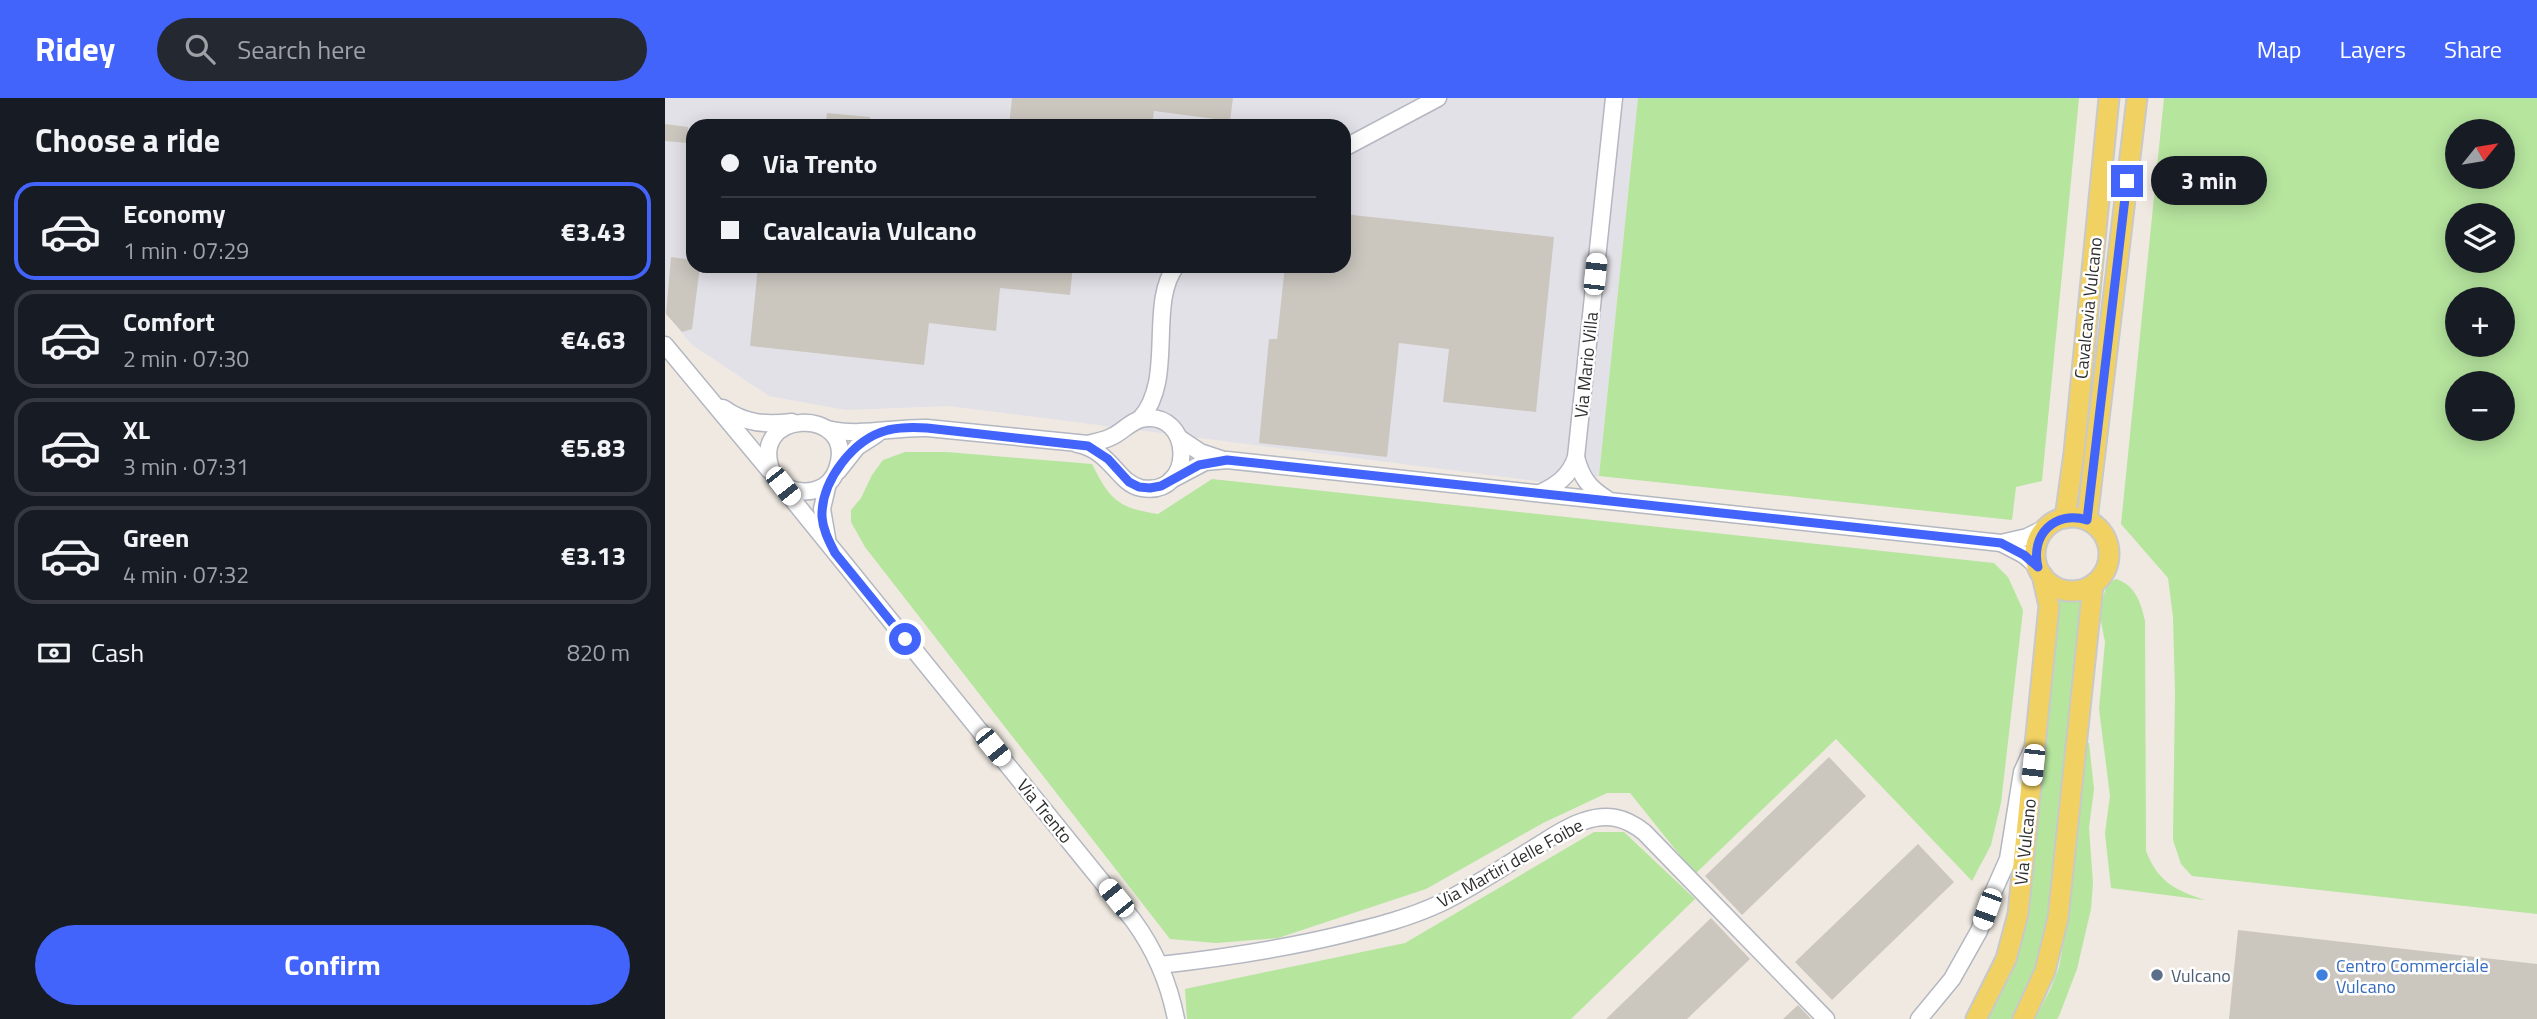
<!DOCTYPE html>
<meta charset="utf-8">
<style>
body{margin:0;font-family:"Titillium Web",sans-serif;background:#242831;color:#f1f3f6;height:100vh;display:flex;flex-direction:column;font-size:26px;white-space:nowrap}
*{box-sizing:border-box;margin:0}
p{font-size:23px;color:#9ea1a6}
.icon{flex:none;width:38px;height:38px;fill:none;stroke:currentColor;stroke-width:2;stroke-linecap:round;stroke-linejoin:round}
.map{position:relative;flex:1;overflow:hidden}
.sheet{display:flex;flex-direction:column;background:#171b24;width:665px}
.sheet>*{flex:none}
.banner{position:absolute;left:21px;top:21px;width:665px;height:154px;border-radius:21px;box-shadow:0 4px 18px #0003;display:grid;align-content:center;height:154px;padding:0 35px;background:#171b24}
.needle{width:46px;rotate:60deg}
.controls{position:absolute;left:1780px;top:21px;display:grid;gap:14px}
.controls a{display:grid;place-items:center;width:70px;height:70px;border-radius:50%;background:#171b24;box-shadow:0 4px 18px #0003;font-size:35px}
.end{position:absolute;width:32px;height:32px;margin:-16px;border:9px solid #4264fb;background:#fff;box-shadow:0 0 0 4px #fff}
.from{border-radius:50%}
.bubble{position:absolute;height:49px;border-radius:24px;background:#171b24;box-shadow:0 4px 18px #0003;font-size:23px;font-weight:700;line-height:49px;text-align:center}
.car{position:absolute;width:21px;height:42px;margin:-21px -10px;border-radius:9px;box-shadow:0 0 5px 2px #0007;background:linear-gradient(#fff 24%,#345 0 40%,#fff 0 76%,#345 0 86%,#fff 0)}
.banner b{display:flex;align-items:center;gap:24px;height:66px;font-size:26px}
.banner b+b{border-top:2px solid #363941}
.banner i{width:18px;height:18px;background:#f1f3f6}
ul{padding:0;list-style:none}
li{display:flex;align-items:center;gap:21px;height:98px;margin:0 14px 10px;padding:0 21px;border:4px solid #363941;border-radius:21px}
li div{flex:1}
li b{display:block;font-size:26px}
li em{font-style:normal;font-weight:700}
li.active{border-color:#4264fb}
li>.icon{width:63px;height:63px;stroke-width:1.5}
h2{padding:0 35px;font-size:32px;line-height:84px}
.pay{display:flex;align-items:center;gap:18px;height:77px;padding:0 35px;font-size:26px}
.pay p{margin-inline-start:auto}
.button{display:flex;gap:14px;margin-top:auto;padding:14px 35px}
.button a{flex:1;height:80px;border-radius:42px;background:#4264fb;color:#fff;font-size:28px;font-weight:700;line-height:80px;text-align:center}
header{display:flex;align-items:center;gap:42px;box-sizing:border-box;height:98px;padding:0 35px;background:#4264fb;color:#fff}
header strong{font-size:33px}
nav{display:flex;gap:38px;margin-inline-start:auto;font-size:24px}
.search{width:490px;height:63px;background:#242831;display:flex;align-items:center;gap:18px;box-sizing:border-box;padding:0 24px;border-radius:38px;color:#9ea1a6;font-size:26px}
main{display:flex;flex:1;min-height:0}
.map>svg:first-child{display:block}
.industrial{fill:#e3e1e8;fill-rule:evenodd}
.green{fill:#b6e59e;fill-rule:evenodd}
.building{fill:#cbc7bf}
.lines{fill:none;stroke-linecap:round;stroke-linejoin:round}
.minor-casing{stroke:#b4b7c1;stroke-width:19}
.major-casing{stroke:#c9c9c9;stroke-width:23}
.minor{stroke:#fff;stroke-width:16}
.major{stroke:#f2d163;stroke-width:19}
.route{stroke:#4264fb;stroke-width:9}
.service-dot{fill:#5c6f8a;stroke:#fff;stroke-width:2.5}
.shop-dot{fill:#3f7fe0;stroke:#fff;stroke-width:2.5}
.labels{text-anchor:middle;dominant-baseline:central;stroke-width:5;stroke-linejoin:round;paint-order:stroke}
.street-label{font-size:18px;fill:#2e2e2e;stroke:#fff}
.shop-label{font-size:18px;fill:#366cbe;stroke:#fff;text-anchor:start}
.service-label{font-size:18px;fill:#4e5e75;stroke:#fff;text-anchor:start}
</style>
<header>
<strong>Ridey</strong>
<div class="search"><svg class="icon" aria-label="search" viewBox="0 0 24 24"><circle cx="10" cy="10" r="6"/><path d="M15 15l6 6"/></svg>Search here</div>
<nav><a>Map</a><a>Layers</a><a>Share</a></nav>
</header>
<main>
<section class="sheet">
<h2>Choose a ride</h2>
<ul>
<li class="active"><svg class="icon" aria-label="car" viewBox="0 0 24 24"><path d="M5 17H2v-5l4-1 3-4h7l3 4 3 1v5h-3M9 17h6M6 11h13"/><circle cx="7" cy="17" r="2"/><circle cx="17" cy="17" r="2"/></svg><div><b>Economy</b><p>1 min · 07:29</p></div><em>€3.43</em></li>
<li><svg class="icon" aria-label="car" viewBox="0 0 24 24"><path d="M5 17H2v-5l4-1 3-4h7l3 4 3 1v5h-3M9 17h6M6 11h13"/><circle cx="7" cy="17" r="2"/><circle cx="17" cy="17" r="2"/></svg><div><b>Comfort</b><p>2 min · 07:30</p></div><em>€4.63</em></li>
<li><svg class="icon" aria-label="car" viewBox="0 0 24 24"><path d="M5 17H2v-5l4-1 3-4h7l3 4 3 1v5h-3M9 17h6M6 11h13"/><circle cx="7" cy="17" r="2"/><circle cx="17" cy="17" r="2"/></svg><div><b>XL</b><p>3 min · 07:31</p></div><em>€5.83</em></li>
<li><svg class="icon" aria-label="car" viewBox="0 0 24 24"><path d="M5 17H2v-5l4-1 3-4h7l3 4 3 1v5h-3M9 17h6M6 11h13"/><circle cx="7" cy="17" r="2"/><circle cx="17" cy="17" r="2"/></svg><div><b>Green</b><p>4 min · 07:32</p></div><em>€3.13</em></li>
</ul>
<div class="pay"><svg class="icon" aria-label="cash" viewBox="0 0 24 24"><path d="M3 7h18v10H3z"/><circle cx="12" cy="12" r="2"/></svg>Cash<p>820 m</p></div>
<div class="button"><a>Confirm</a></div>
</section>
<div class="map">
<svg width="1872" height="921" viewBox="0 0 1872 921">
<rect width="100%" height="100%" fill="#efe9e1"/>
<path class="industrial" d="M0,0h973l-39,378 -56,6 -594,-76 -103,4 -77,-14 -78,-52 -26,-32zM28,28h651v140h-651z"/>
<g class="green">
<path d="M973,0h441l-37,383 -26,6 -4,33 -413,-44z"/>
<path d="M1499,0h373v816l-345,-38 -11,-12 -8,-24 2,-148 -2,-75 -5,-39 -47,-54zM1838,33v46h-46v-46zM1792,117h46v46h-46zM1838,201v46h-46v-46zM1838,285v46h-46v-46z"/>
<path d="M240,354h42l145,12c18,36 26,44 66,50l54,-35 782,84 14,14 15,33 -22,193 -10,42 -19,36 -136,-142 -141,135 -65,-81h-23l-64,30 -117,66 -148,49 -62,5 -46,-4 -305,-392 -14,-25v-12l10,-12 11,-23 11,-15z"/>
<path d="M1451,481c19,6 25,23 29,42l1,230c12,31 29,39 59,49l-94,-12 -6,-55 5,-37 -11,-87 6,-67 -6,-30 7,-25 4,-5z"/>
<path d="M1393,495l10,3h14l-35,335 -5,25 -28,63h-28l25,-51 11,-42z"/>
<path d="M1420,644l4,1 5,46 -5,39 4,55 -2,26 -14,60 -18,47 -2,3h-22l16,-31 8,-21 7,-39z"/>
<path d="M929,734h30l71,67 -124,120h-384l-2,-30 220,-46z"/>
</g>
<g class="building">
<path d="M347,0h221l-3,23 -76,-10 -2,15h-143z"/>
<path d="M162,15l43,4v9h-45z"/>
<path d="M0,26l23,3 -1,16 -22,-2z"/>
<path d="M679,116l210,23 -18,175 -93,-10 6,-53 -50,-6 -12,114 -128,-14 10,-104h8l8,-73h59z"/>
<path d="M6,159l22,3v6h7l-8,63 -10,3 -16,-18z"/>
<path d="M93,168h315l-3,29 -70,-7 -4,43 -67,-8 -5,42 -174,-19z"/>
<path d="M1164,659l37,39 -124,119 -37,-39z"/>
<path d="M1253,746l36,38 -122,118 -37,-38z"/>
<path d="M1046,820l39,41 -63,60h-81z"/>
<path d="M1573,832l299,34v55h-308z"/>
<path d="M1133,907l13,14h-28z"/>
</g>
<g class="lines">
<defs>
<g id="minor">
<path d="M679,50l94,-50"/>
<path d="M0,247l104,125"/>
<path d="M58,310c22,16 43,17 69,14"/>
<path d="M475,321c36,-39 7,-115 36,-153"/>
<path d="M162,331c34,8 66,-2 100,-1l161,16c8,-2 18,-4 25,-8 10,-5 17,-14 28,-17 53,-11 55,79 0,69 -24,-5 -29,-37 -64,-44"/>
<path d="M514,340l21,14 21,7"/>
<path d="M911,359c5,20 13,31 31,42"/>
<path d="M173,373l19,-24 20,-13"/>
<path d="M506,382l34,-18 22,-2 774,83 26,-6 22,-11"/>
<path d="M118,388c20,10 46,7 54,-17 23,-65 -98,-61 -62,9l358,442c22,30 36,63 43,99"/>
<path d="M875,395c17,-8 30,-17 36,-36l38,-359"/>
<path d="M162,440l-5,-29 6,-26"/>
<path d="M1336,445l23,12 14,12"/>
<path d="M495,867c62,-7 123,-16 184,-31 33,-8 65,-16 97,-31 33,-16 65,-38 96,-57 15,-9 30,-20 47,-25 23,-8 41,-4 60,11l182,187"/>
<path d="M1254,921l33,-40 27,-48 13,-36 16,-36 14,-87 10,-22"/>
</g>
<g id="major">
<circle cx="1407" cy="456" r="37"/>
<path d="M1400,420l9,-65 35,-355"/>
<path d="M1422,422l50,-422"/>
<path d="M1311,921l30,-60 12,-45 31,-308 -7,-31"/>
<path d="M1358,921l22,-48 13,-53 35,-333"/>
</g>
</defs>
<use href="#minor" class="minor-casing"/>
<use href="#major" class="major-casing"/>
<use href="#minor" class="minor"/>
<use href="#major" class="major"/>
</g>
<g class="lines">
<path class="route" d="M240,541l-70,-86c-6,-12 -12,-23 -13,-36 -1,-36 31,-78 66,-87 13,-3 26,-3 39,-2l161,18 20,13 21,23 10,5 11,1 11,-2 38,-21 28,-5 774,83 23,12 14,12c-8,-32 17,-57 49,-47l40,-339"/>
</g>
<circle class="service-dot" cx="1492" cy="877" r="7"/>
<circle class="shop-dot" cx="1657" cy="877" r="7"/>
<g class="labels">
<g class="street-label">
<text transform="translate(1423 210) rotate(-84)">Cavalcavia Vulcano</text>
<text transform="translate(921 267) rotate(-84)">Via Mario Villa</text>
<text transform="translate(380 713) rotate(51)">Via Trento</text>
<text transform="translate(1360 744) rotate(-84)">Via Vulcano</text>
<text transform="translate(845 765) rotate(-29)">Via Martiri delle Foibe</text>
</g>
<g class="shop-label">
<text x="1671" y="867">Centro Commerciale<tspan x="1671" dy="21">Vulcano</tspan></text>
</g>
<g class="service-label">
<text x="1506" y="877">Vulcano</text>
</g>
</g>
</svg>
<div class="controls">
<a><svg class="needle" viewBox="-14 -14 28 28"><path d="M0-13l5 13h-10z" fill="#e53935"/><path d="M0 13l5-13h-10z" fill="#9ea1a6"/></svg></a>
<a><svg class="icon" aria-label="layers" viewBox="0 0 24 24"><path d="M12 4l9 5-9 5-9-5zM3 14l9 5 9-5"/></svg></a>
<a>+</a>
<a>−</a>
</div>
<i class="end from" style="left:240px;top:541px"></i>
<i class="end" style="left:1462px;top:83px"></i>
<div class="bubble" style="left:1486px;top:58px;width:116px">3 min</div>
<i class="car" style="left:930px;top:176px;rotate:6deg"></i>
<i class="car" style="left:118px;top:388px;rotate:142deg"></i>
<i class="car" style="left:328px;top:649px;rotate:141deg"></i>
<i class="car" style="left:1368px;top:667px;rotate:186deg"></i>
<i class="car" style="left:451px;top:800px;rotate:321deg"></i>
<i class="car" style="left:1322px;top:811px;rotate:200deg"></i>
<div class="banner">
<b><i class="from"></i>Via Trento</b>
<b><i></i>Cavalcavia Vulcano</b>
</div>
</div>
</main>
